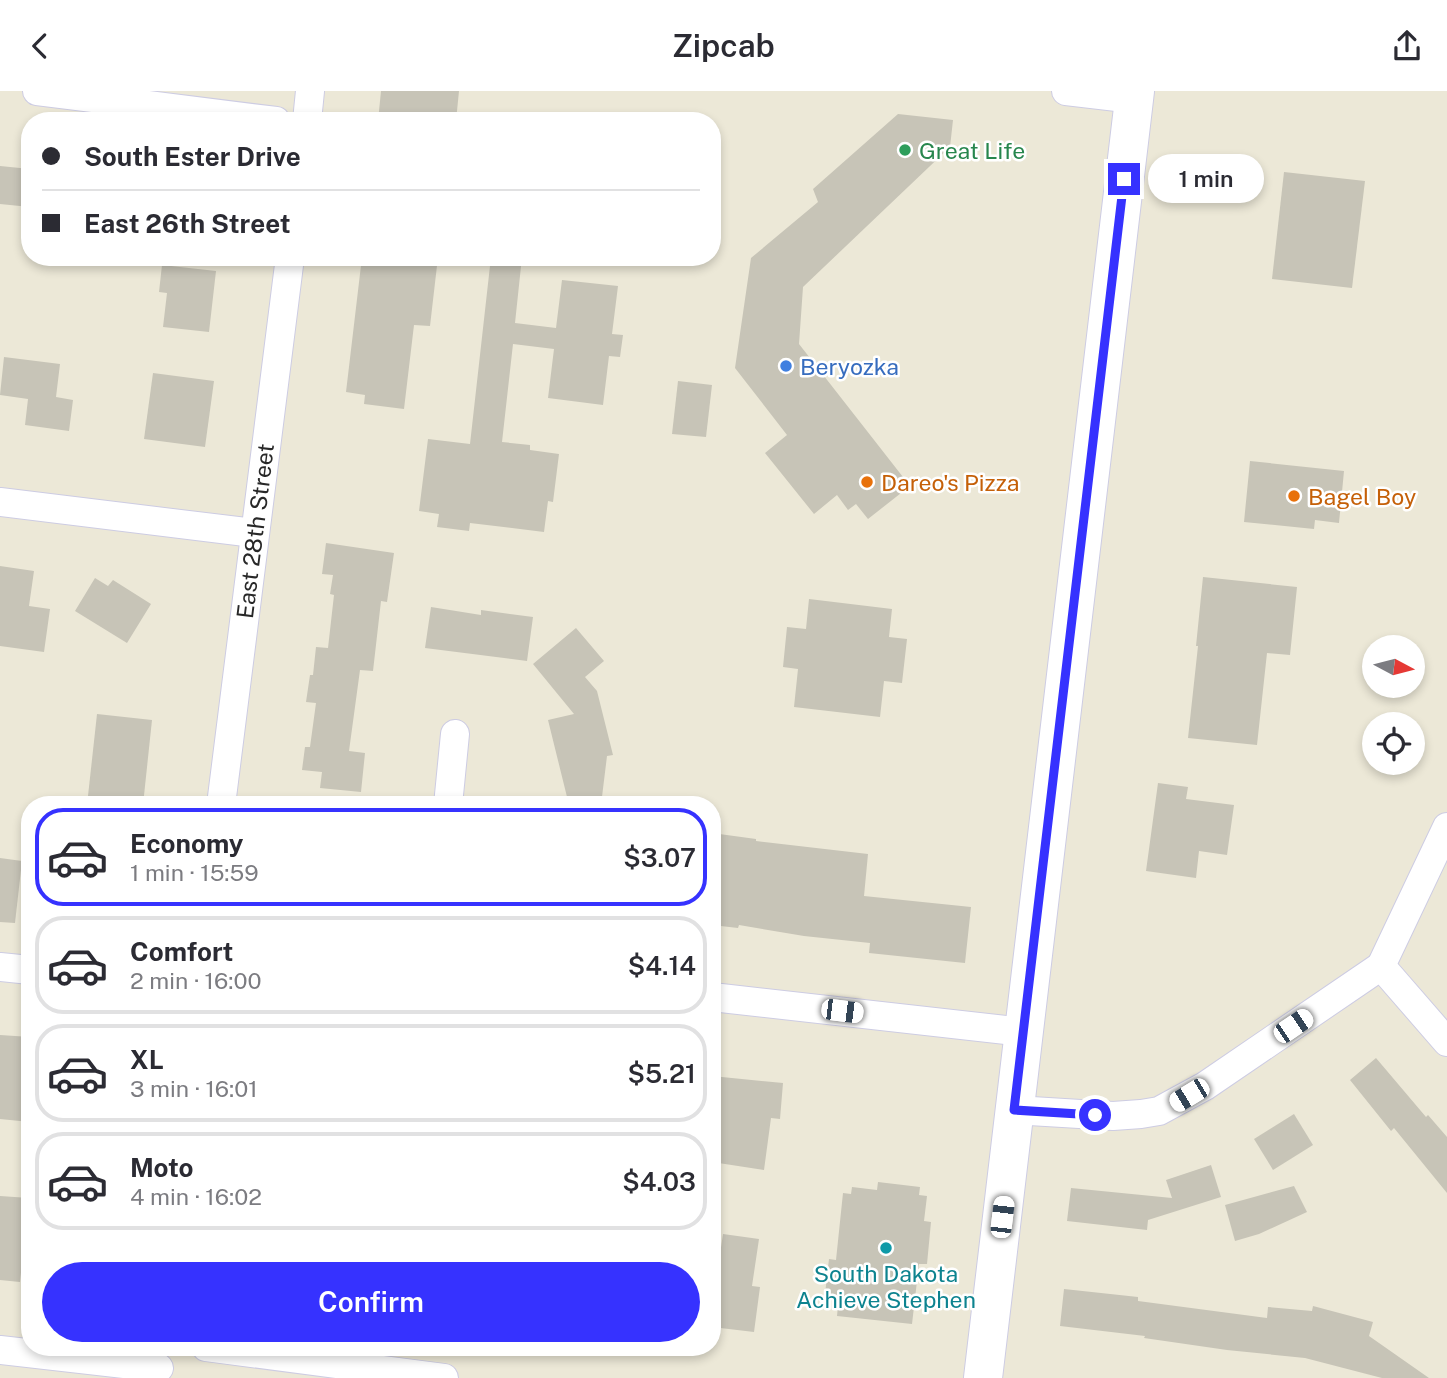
<!DOCTYPE html>
<meta charset="utf-8">
<style>
body{margin:0;font-family:"Public Sans",sans-serif;background:#f2f2f3;color:#2b2b33;height:100vh;display:flex;flex-direction:column;font-size:26px;white-space:nowrap}
*{box-sizing:border-box;margin:0}
p{font-size:23px;color:#7c7c81}
.icon{flex:none;width:38px;height:38px;fill:none;stroke:currentColor;stroke-width:2;stroke-linecap:round;stroke-linejoin:round}
.map{position:relative;flex:1;overflow:hidden}
.side{position:absolute;left:21px;top:705px;width:700px;height:560px;display:flex;flex-direction:column;background:#fff;border-radius:28px;box-shadow:0 4px 10px #0003}
.side>*{flex:none}
.banner{position:absolute;left:21px;top:21px;width:700px;height:154px;border-radius:28px;box-shadow:0 4px 10px #0003;display:grid;align-content:center;height:154px;padding:0 21px;background:#fff}
.needle{width:46px;rotate:97deg}
.tools{position:absolute;left:1362px;top:544px;display:grid;gap:14px}
.tools a{display:grid;place-items:center;width:63px;height:63px;border-radius:50%;background:#fff;box-shadow:0 4px 10px #0003;font-size:35px}
.end{position:absolute;width:32px;height:32px;margin:-16px;border:9px solid #3632ff;background:#fff;box-shadow:0 0 0 4px #fff}
.from{border-radius:50%}
.bubble{position:absolute;height:49px;border-radius:24px;background:#fff;box-shadow:0 4px 10px #0003;font-size:23px;font-weight:600;line-height:49px;text-align:center}
.car{position:absolute;width:21px;height:42px;margin:-21px -10px;border-radius:9px;box-shadow:0 0 5px 2px #0007;background:linear-gradient(#fff 24%,#345 0 40%,#fff 0 76%,#345 0 86%,#fff 0)}
.banner b{display:flex;align-items:center;gap:24px;height:66px;font-size:26px}
.banner b+b{border-top:2px solid #e1e1e2}
.banner i{width:18px;height:18px;background:#2b2b33}
ul{padding:12px 0 0;list-style:none}
li{display:flex;align-items:center;gap:21px;height:98px;margin:0 14px 10px;padding:0 7px;border:4px solid #e1e1e2;border-radius:28px}
li div{flex:1}
li b{display:block;font-size:26px}
li em{font-style:normal;font-weight:600}
li.active{border-color:#3632ff}
li>.icon{width:63px;height:63px;stroke-width:1.5}
.cta{display:flex;gap:14px;margin-top:auto;padding:14px 21px}
.cta a{flex:1;height:80px;border-radius:42px;background:#3632ff;color:#fff;font-size:28px;font-weight:600;line-height:80px;text-align:center}
header{display:flex;justify-content:space-between;align-items:center;height:91px;padding:0 21px;background:#fff;font-size:32px;font-weight:600}
.map>svg:first-child{display:block}
.building{fill:#c7c4b7}
.lines{fill:none;stroke-linecap:round;stroke-linejoin:round}
.street-casing{stroke:#cdcce3;stroke-width:30}
.secondary-casing{stroke:#cdcce3;stroke-width:40}
.street{stroke:#fff;stroke-width:28}
.secondary{stroke:#fff;stroke-width:38}
.route{stroke:#3632ff;stroke-width:9}
.leisure-dot{fill:#2e9e5b;stroke:#fff;stroke-width:2.5}
.shop-dot{fill:#3f7fe0;stroke:#fff;stroke-width:2.5}
.food-dot{fill:#e8710a;stroke:#fff;stroke-width:2.5}
.culture-dot{fill:#0f9aa8;stroke:#fff;stroke-width:2.5}
.labels{text-anchor:middle;dominant-baseline:central;stroke-width:5;stroke-linejoin:round;paint-order:stroke}
.leisure-label{font-size:23px;fill:#27864d;stroke:#fff;text-anchor:start}
.shop-label{font-size:23px;fill:#366cbe;stroke:#fff;text-anchor:start}
.food-label{font-size:23px;fill:#c56008;stroke:#fff;text-anchor:start}
.street-label{font-size:23px;fill:#282828;stroke:#fff}
.culture-label{font-size:23px;fill:#0d838f;stroke:#fff}
</style>
<header><svg class="icon" aria-label="back" viewBox="0 0 24 24"><path d="M15 5l-7 7 7 7"/></svg>Zipcab<svg class="icon" aria-label="share" viewBox="0 0 24 24"><path d="M12 15V3M7 8l5-5 5 5M5 13v7h14v-7"/></svg></header>
<div class="map">
<svg width="1447" height="1287" viewBox="0 0 1447 1287">
<rect width="100%" height="100%" fill="#ece8d7"/>
<g class="building">
<path d="M381,0h78l-3,30h-78z"/>
<path d="M898,23l55,6 -3,27 -147,140 -4,57 111,142 -42,33 -12,-15 -8,6 -11,-15 -23,19 -49,-61 22,-18 -52,-67 16,-110 67,-56 -5,-13z"/>
<path d="M0,75l30,3v38l-30,-3z"/>
<path d="M1284,81l81,9 -13,107 -80,-9z"/>
<path d="M362,166h76l-8,69 -16,-1 -10,84 -40,-5 1,-9 -19,-3z"/>
<path d="M491,166h31l-7,66 41,5 6,-48 56,6 -6,48 11,1 -3,22 -11,-1 -6,49 -55,-7 6,-49 -41,-5 -11,98 28,3v5l29,4 -6,48 -5,-1 -4,31 -74,-9 -1,8 -32,-4 2,-13 -20,-3 9,-72 42,5z"/>
<path d="M162,174l54,6 -7,61 -46,-5 4,-34 -8,-1z"/>
<path d="M4,266l56,7 -4,33 17,3 -4,31 -44,-6 3,-26 -28,-4z"/>
<path d="M153,282l61,8 -9,66 -61,-8z"/>
<path d="M678,290l34,4 -6,52 -34,-3z"/>
<path d="M1250,370l94,10 -5,52 -24,-3 -1,9 -70,-7z"/>
<path d="M326,452l68,10 -7,49 -6,-1 -8,70 -13,-1 -11,81 16,2 -4,39 -41,-4 2,-16 -20,-2 3,-23h5l6,-44 -10,-1 4,-27h3l3,-28 12,1 6,-53 -4,-1 3,-19 -11,-1z"/>
<path d="M0,475l34,5 -5,35 21,3 -6,43 -44,-6z"/>
<path d="M1203,486l94,10 -7,68 -23,-2 -10,92 -69,-7 10,-92h-2z"/>
<path d="M95,487l13,8 5,-6 38,24 -24,39 -52,-32z"/>
<path d="M809,508l83,10 -3,28 18,2 -5,44 -18,-2 -4,36 -86,-10 4,-38 -15,-2 4,-40 19,2z"/>
<path d="M431,516l50,8v-5l52,7 -6,44 -102,-13z"/>
<path d="M576,537l28,33 -19,16 12,14 16,64 -6,1 -6,49h-32l-21,-85 26,-6 -41,-50z"/>
<path d="M97,623l55,6 -9,85h-56z"/>
<path d="M1158,692l30,4 -2,12 48,6 -7,50 -28,-4 -3,27 -50,-7z"/>
<path d="M712,742l44,6v2l112,13 -4,42 107,11 -6,56 -96,-10 1,-10 -66,-7 -65,-11 -1,3 -26,-3z"/>
<path d="M0,767l22,3 -7,62 -15,-1z"/>
<path d="M0,944l30,2v85l-30,-3z"/>
<path d="M1376,967l50,59 2,-2 19,22v56l-53,-65 -3,3 -41,-51z"/>
<path d="M712,985l71,7 -3,36 -9,-1 -7,52 -52,-8z"/>
<path d="M1294,1023l19,31 -40,25 -19,-31z"/>
<path d="M1211,1074l10,32 -73,23 -1,10 -80,-9 4,-33 101,10 -6,-18z"/>
<path d="M878,1091l42,5 -1,8 8,1 -3,25 7,1 -4,42h-8l-7,60 -75,-8 2,-20 -14,-2 4,-35 7,1 7,-67 8,1 1,-7 25,3z"/>
<path d="M1294,1095l13,26 -48,22 -24,7 -10,-36z"/>
<path d="M0,1105l29,2 -9,84 -20,-2z"/>
<path d="M723,1143l36,5 -7,47 8,1 -6,45 -42,-5v-46h4z"/>
<path d="M1064,1198l74,8v4l129,17 1,-11 44,4 1,-5 60,16 -4,14 60,42h-47l-77,-20 -78,-8 -83,-12 1,-2 -85,-10z"/>
</g>
<g class="lines">
<defs>
<g id="street">
<path d="M37,0l239,30"/>
<path d="M1066,0l68,8"/>
<path d="M307,30l3,-30"/>
<path d="M0,411l254,31"/>
<path d="M221,714l69,-548"/>
<path d="M448,714l7,-71"/>
<path d="M1447,736l-66,139 66,76"/>
<path d="M0,876l30,3"/>
<path d="M712,906l311,35"/>
<path d="M1014,1019l99,6 28,-2 18,-3 46,-25 176,-120"/>
<path d="M206,1256l238,31"/>
<path d="M0,1259l159,18"/>
</g>
<path id="secondary" d="M983,1287l152,-1287"/>
</defs>
<use href="#street" class="street-casing"/>
<use href="#secondary" class="secondary-casing"/>
<use href="#street" class="street"/>
<use href="#secondary" class="secondary"/>
</g>
<g class="lines">
<path class="route" d="M1095,1024l-81,-5 110,-931"/>
</g>
<circle class="leisure-dot" cx="905" cy="59" r="7"/>
<circle class="shop-dot" cx="786" cy="275" r="7"/>
<g class="food-dot">
<circle cx="867" cy="391" r="7"/>
<circle cx="1294" cy="405" r="7"/>
</g>
<circle class="culture-dot" cx="886" cy="1157" r="7"/>
<g class="labels">
<g class="leisure-label">
<text x="919" y="59">Great Life</text>
</g>
<g class="shop-label">
<text x="800" y="275">Beryozka</text>
</g>
<g class="food-label">
<text x="881" y="391">Dareo's Pizza</text>
<text x="1308" y="405">Bagel Boy</text>
</g>
<g class="street-label">
<text transform="translate(255 440) rotate(-83)">East 28th Street</text>
</g>
<g class="culture-label">
<text x="886" y="1182">South Dakota<tspan x="886" dy="26">Achieve Stephen</tspan></text>
</g>
</g>
</svg>
<div class="tools">
<a><svg class="needle" viewBox="-14 -14 28 28"><path d="M0-13l5 13h-10z" fill="#e53935"/><path d="M0 13l5-13h-10z" fill="#7c7c81"/></svg></a>
<a><svg class="icon" aria-label="locate" viewBox="0 0 24 24"><circle cx="12" cy="12" r="6"/><path d="M12 2v4M12 18v4M2 12h4M18 12h4"/></svg></a>
</div>
<i class="end from" style="left:1095px;top:1024px"></i>
<i class="end" style="left:1124px;top:88px"></i>
<div class="bubble" style="left:1148px;top:63px;width:116px">1 min</div>
<i class="car" style="left:842px;top:920px;rotate:97deg"></i>
<i class="car" style="left:1293px;top:935px;rotate:56deg"></i>
<i class="car" style="left:1189px;top:1004px;rotate:239deg"></i>
<i class="car" style="left:1002px;top:1126px;rotate:7deg"></i>
<div class="banner">
<b><i class="from"></i>South Ester Drive</b>
<b><i></i>East 26th Street</b>
</div>
<section class="side">
<ul>
<li class="active"><svg class="icon" aria-label="car" viewBox="0 0 24 24"><path d="M5 17H2v-5l4-1 3-4h7l3 4 3 1v5h-3M9 17h6M6 11h13"/><circle cx="7" cy="17" r="2"/><circle cx="17" cy="17" r="2"/></svg><div><b>Economy</b><p>1 min · 15:59</p></div><em>$3.07</em></li>
<li><svg class="icon" aria-label="car" viewBox="0 0 24 24"><path d="M5 17H2v-5l4-1 3-4h7l3 4 3 1v5h-3M9 17h6M6 11h13"/><circle cx="7" cy="17" r="2"/><circle cx="17" cy="17" r="2"/></svg><div><b>Comfort</b><p>2 min · 16:00</p></div><em>$4.14</em></li>
<li><svg class="icon" aria-label="car" viewBox="0 0 24 24"><path d="M5 17H2v-5l4-1 3-4h7l3 4 3 1v5h-3M9 17h6M6 11h13"/><circle cx="7" cy="17" r="2"/><circle cx="17" cy="17" r="2"/></svg><div><b>XL</b><p>3 min · 16:01</p></div><em>$5.21</em></li>
<li><svg class="icon" aria-label="car" viewBox="0 0 24 24"><path d="M5 17H2v-5l4-1 3-4h7l3 4 3 1v5h-3M9 17h6M6 11h13"/><circle cx="7" cy="17" r="2"/><circle cx="17" cy="17" r="2"/></svg><div><b>Moto</b><p>4 min · 16:02</p></div><em>$4.03</em></li>
</ul>
<div class="cta"><a>Confirm</a></div>
</section>
</div>
